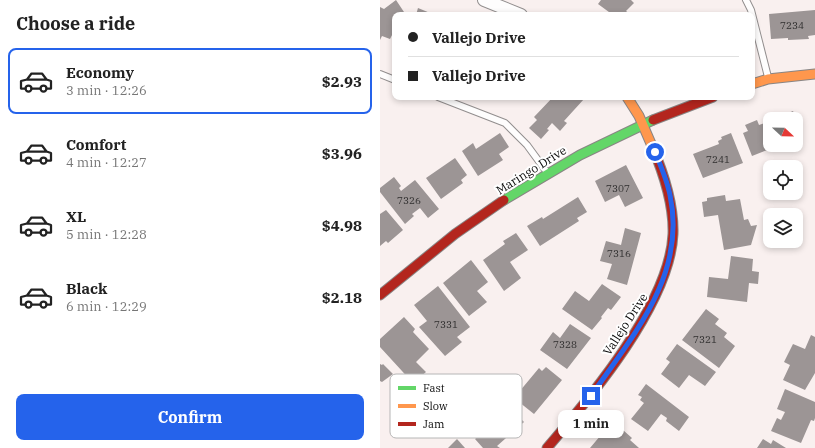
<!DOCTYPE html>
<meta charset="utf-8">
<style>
body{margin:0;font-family:"IBM Plex Serif",serif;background:#f2f2f2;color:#222;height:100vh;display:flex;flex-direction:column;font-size:15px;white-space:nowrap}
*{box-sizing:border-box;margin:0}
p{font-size:13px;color:#767676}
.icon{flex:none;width:22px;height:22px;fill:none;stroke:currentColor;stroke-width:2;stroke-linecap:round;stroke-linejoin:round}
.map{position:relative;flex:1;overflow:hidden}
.panel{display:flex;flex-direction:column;background:#fff;width:380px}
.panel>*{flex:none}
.banner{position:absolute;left:12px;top:12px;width:363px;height:88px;border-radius:8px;box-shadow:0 2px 6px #0003;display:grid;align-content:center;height:88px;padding:0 16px;background:#fff}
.needle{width:26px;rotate:112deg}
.controls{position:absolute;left:383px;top:112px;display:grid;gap:8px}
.controls a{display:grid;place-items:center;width:40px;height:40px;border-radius:8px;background:#fff;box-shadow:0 2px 6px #0003;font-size:20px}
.end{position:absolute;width:18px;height:18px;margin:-9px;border:5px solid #2563eb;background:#fff;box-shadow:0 0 0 2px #fff}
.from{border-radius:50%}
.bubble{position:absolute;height:28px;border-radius:8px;background:#fff;box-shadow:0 2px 6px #0003;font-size:13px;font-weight:700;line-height:28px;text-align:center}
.banner b{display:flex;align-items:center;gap:14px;height:38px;font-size:15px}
.banner b+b{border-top:1px solid #e0e0e0}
.banner i{width:10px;height:10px;background:#222}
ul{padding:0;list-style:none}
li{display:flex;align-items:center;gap:12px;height:66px;margin:0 8px 6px;padding:0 8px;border:2px solid transparent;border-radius:8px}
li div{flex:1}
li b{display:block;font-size:15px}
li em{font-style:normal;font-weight:700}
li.on{border-color:#2563eb}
li>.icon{width:36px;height:36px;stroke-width:1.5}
h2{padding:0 16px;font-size:18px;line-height:48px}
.button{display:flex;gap:8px;margin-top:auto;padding:8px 16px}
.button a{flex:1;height:46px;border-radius:8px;background:#2563eb;color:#fff;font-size:16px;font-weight:700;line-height:46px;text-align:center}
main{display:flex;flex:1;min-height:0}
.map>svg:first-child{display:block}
.building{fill:#9c9595}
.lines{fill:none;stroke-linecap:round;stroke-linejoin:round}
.lane-casing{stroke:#928e8e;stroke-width:8}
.street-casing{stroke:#928e8e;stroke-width:14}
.fast-casing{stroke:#898584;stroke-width:11}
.slow-casing{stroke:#898584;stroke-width:11}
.jam-casing{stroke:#898584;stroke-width:11}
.lane{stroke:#fefdfd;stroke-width:6}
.street{stroke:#fefdfd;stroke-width:12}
.fast{stroke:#63d668;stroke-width:9}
.slow{stroke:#ff974d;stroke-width:9}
.jam{stroke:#b3261e;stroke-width:9}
.route{stroke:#2563eb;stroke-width:5}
.labels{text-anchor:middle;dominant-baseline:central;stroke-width:4;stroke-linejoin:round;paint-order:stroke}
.number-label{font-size:10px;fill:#2f2e2e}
.street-label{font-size:12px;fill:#0b0b0b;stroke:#fff}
.key{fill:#fff;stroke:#b6b6b6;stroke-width:1}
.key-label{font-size:11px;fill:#0b0b0b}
</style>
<main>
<section class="panel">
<h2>Choose a ride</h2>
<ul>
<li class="on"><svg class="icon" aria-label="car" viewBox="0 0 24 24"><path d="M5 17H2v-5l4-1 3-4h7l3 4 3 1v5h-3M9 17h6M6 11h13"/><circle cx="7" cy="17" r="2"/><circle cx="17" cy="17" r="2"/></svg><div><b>Economy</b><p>3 min · 12:26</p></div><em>$2.93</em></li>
<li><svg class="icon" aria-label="car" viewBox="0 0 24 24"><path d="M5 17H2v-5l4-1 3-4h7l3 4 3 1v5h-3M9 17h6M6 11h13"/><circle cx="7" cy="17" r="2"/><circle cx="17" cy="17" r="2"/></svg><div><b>Comfort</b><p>4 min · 12:27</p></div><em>$3.96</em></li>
<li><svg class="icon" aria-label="car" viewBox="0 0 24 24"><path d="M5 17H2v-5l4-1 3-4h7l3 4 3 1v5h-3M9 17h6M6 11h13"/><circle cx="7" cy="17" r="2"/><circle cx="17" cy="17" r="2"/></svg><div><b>XL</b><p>5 min · 12:28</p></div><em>$4.98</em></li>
<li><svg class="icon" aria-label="car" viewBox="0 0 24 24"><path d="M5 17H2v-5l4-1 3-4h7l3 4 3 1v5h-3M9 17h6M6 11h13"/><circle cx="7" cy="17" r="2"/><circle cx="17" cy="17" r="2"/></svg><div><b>Black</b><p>6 min · 12:29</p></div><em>$2.18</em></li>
</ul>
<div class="button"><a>Confirm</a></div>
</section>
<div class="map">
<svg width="435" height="448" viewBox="0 0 435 448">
<rect width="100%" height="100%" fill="#f9f0ef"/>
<g class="building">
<path d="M16,0l10,15h-11v14l-5,10 -8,-3 -2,4v-33l4,2z"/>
<path d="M221,0h30l3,3 -8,8 5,4h-18l-15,-11z"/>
<path d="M38,8l17,7h-19z"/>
<path d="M435,10v25l-7,1 1,3 -21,1v-2l-17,1 -2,-25z"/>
<path d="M173,97h30l1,2 -20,22 3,2 -7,8 -8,-8 -5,6 2,1 -8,9 -12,-11 8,-8 -3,-3z"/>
<path d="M413,111l10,24 -7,3v-19h-22z"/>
<path d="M377,120l2,5 11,-4v24h10l-28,11 -9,-23 5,-2 -3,-6z"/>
<path d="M120,133l9,14 -10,7 4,6 -25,16 -16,-25 11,-8 3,6z"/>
<path d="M351,133l12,30 -40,15 -10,-24 26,-10 -1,-3 4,-2 -1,-2z"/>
<path d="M75,158l12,17 -6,5 2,3 -22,16 -15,-21z"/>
<path d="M246,165l17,33 -18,9 -6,-12 -14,7 -10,-21z"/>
<path d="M14,177l7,9 -2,2 2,3 14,-11 24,29 -11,9 -8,-10 -8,6 2,2 -9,8 -25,-32v-4z"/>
<path d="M345,195l1,6 14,-2 4,21 4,-1 3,7 6,-1 -6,20 -27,5 -6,-35 -14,2 -2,-15 5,-1v-3z"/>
<path d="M198,197l9,15 -10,6 2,3 -39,25 -13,-20 15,-9 1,2z"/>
<path d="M6,210l17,20 -15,13 -2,-2 -6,5v-32z"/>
<path d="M245,228l16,5 -14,52 -20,-6 5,-15 -12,-3 6,-20 15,4z"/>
<path d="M136,233l12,17 -18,12 11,16 -17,13 -21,-31 22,-16 -2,-3z"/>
<path d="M351,256l22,3 -1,12 7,1 -1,12 -9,-1 -2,19 -40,-5 2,-20 19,2z"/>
<path d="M91,260l17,22 -11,9 10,11 -18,14 -26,-33z"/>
<path d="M222,284l19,13 -10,13 -3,-2 -7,9 1,1 -10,12 -30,-21 13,-18 14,10z"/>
<path d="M58,286l32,41 -13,10 5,5 -17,14 -26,-29 8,-6 -13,-16z"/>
<path d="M326,309l13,10 -4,5 12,9 -3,4 11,9 -16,22 -37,-28z"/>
<path d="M24,317l11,12 -2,3 16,17 -13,13 10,10 -13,11 -33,-36v-8z"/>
<path d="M190,324l21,14 -24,31 -27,-19 13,-18 7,6z"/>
<path d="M431,335l4,2v36l-10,17 -22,-10 7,-15 -6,-3 9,-18 12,5z"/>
<path d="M297,344l39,28 -11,14 -16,-11 -10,13 -18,-14 9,-12 -4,-3z"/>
<path d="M0,364l2,1 1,-1 10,10 -11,8 -2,-1z"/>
<path d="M166,367l16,13 -28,34 -20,-16 25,-30 3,3z"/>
<path d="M266,384l43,33 -10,14 -13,-10 1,-3 -6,-4 -13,17 -17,-12 13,-16 -4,-3 2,-3 -4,-2z"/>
<path d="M405,389l30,13v16l-1,3 -3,-1 -10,23 -30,-12 6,-13 4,2 4,-8 -8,-3z"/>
<path d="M128,406l16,16 -27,24 3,2h-17l-8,-9 13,-13 -1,-1z"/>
<path d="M235,423l17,15 -2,2 9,8h-49l16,-19 2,2z"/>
<path d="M77,439l8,9h-17z"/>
<path d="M383,439l8,5 2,-4 13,8h-29z"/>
</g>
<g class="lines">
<defs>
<g id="lane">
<path d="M366,0l5,10 17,67"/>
<path d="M0,74l15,6"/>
<path d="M58,97l67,26 22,22 19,26"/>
</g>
<path id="street" d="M104,0l37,15"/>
<path id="fast" d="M124,200l76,-45 73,-35"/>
<g id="slow">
<path d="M372,84l16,-5 47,-5"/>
<path d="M247,97l12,19 13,30"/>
</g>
<g id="jam">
<path d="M273,120l60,-23"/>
<path d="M0,295l75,-61 49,-34"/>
<path d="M167,448c44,-51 123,-145 126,-214 1,-30 -9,-60 -21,-88"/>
</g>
</defs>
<use href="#lane" class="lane-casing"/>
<use href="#street" class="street-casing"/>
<use href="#fast" class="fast-casing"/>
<use href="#slow" class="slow-casing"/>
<use href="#jam" class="jam-casing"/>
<use href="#lane" class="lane"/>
<use href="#street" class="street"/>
<use href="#fast" class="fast"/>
<use href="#slow" class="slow"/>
<use href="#jam" class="jam"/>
</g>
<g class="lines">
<path class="route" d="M211,396c42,-61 96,-121 79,-201 -3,-15 -9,-29 -15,-43"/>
</g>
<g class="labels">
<g class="number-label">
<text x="412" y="25">7234</text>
<text x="338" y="159">7241</text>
<text x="238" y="188">7307</text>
<text x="29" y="200">7326</text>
<text x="239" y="253">7316</text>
<text x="66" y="324">7331</text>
<text x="325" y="339">7321</text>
<text x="185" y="344">7328</text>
</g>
<g class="street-label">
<text transform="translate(151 170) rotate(-32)">Maringo Drive</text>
<text transform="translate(245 324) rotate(-57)">Vallejo Drive</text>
</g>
</g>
<rect x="10" y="374" width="132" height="64" rx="6" class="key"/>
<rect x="18" y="386" width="18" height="4" fill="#63d668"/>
<rect x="18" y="404" width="18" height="4" fill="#ff974d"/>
<rect x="18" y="422" width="18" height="4" fill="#b3261e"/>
<g class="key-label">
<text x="43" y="392">Fast</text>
<text x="43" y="410">Slow</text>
<text x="43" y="428">Jam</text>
</g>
</svg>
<div class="controls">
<a><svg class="needle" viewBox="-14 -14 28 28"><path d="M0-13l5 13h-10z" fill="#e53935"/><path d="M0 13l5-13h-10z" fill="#767676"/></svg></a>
<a><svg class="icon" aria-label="locate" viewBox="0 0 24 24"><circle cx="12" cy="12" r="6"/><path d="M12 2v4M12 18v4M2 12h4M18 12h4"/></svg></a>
<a><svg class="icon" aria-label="layers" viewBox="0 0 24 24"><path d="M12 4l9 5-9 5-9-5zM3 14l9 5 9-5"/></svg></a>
</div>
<i class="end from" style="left:275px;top:152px"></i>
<i class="end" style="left:211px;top:396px"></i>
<div class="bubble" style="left:178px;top:410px;width:66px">1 min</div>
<div class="banner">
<b><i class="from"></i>Vallejo Drive</b>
<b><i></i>Vallejo Drive</b>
</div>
</div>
</main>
